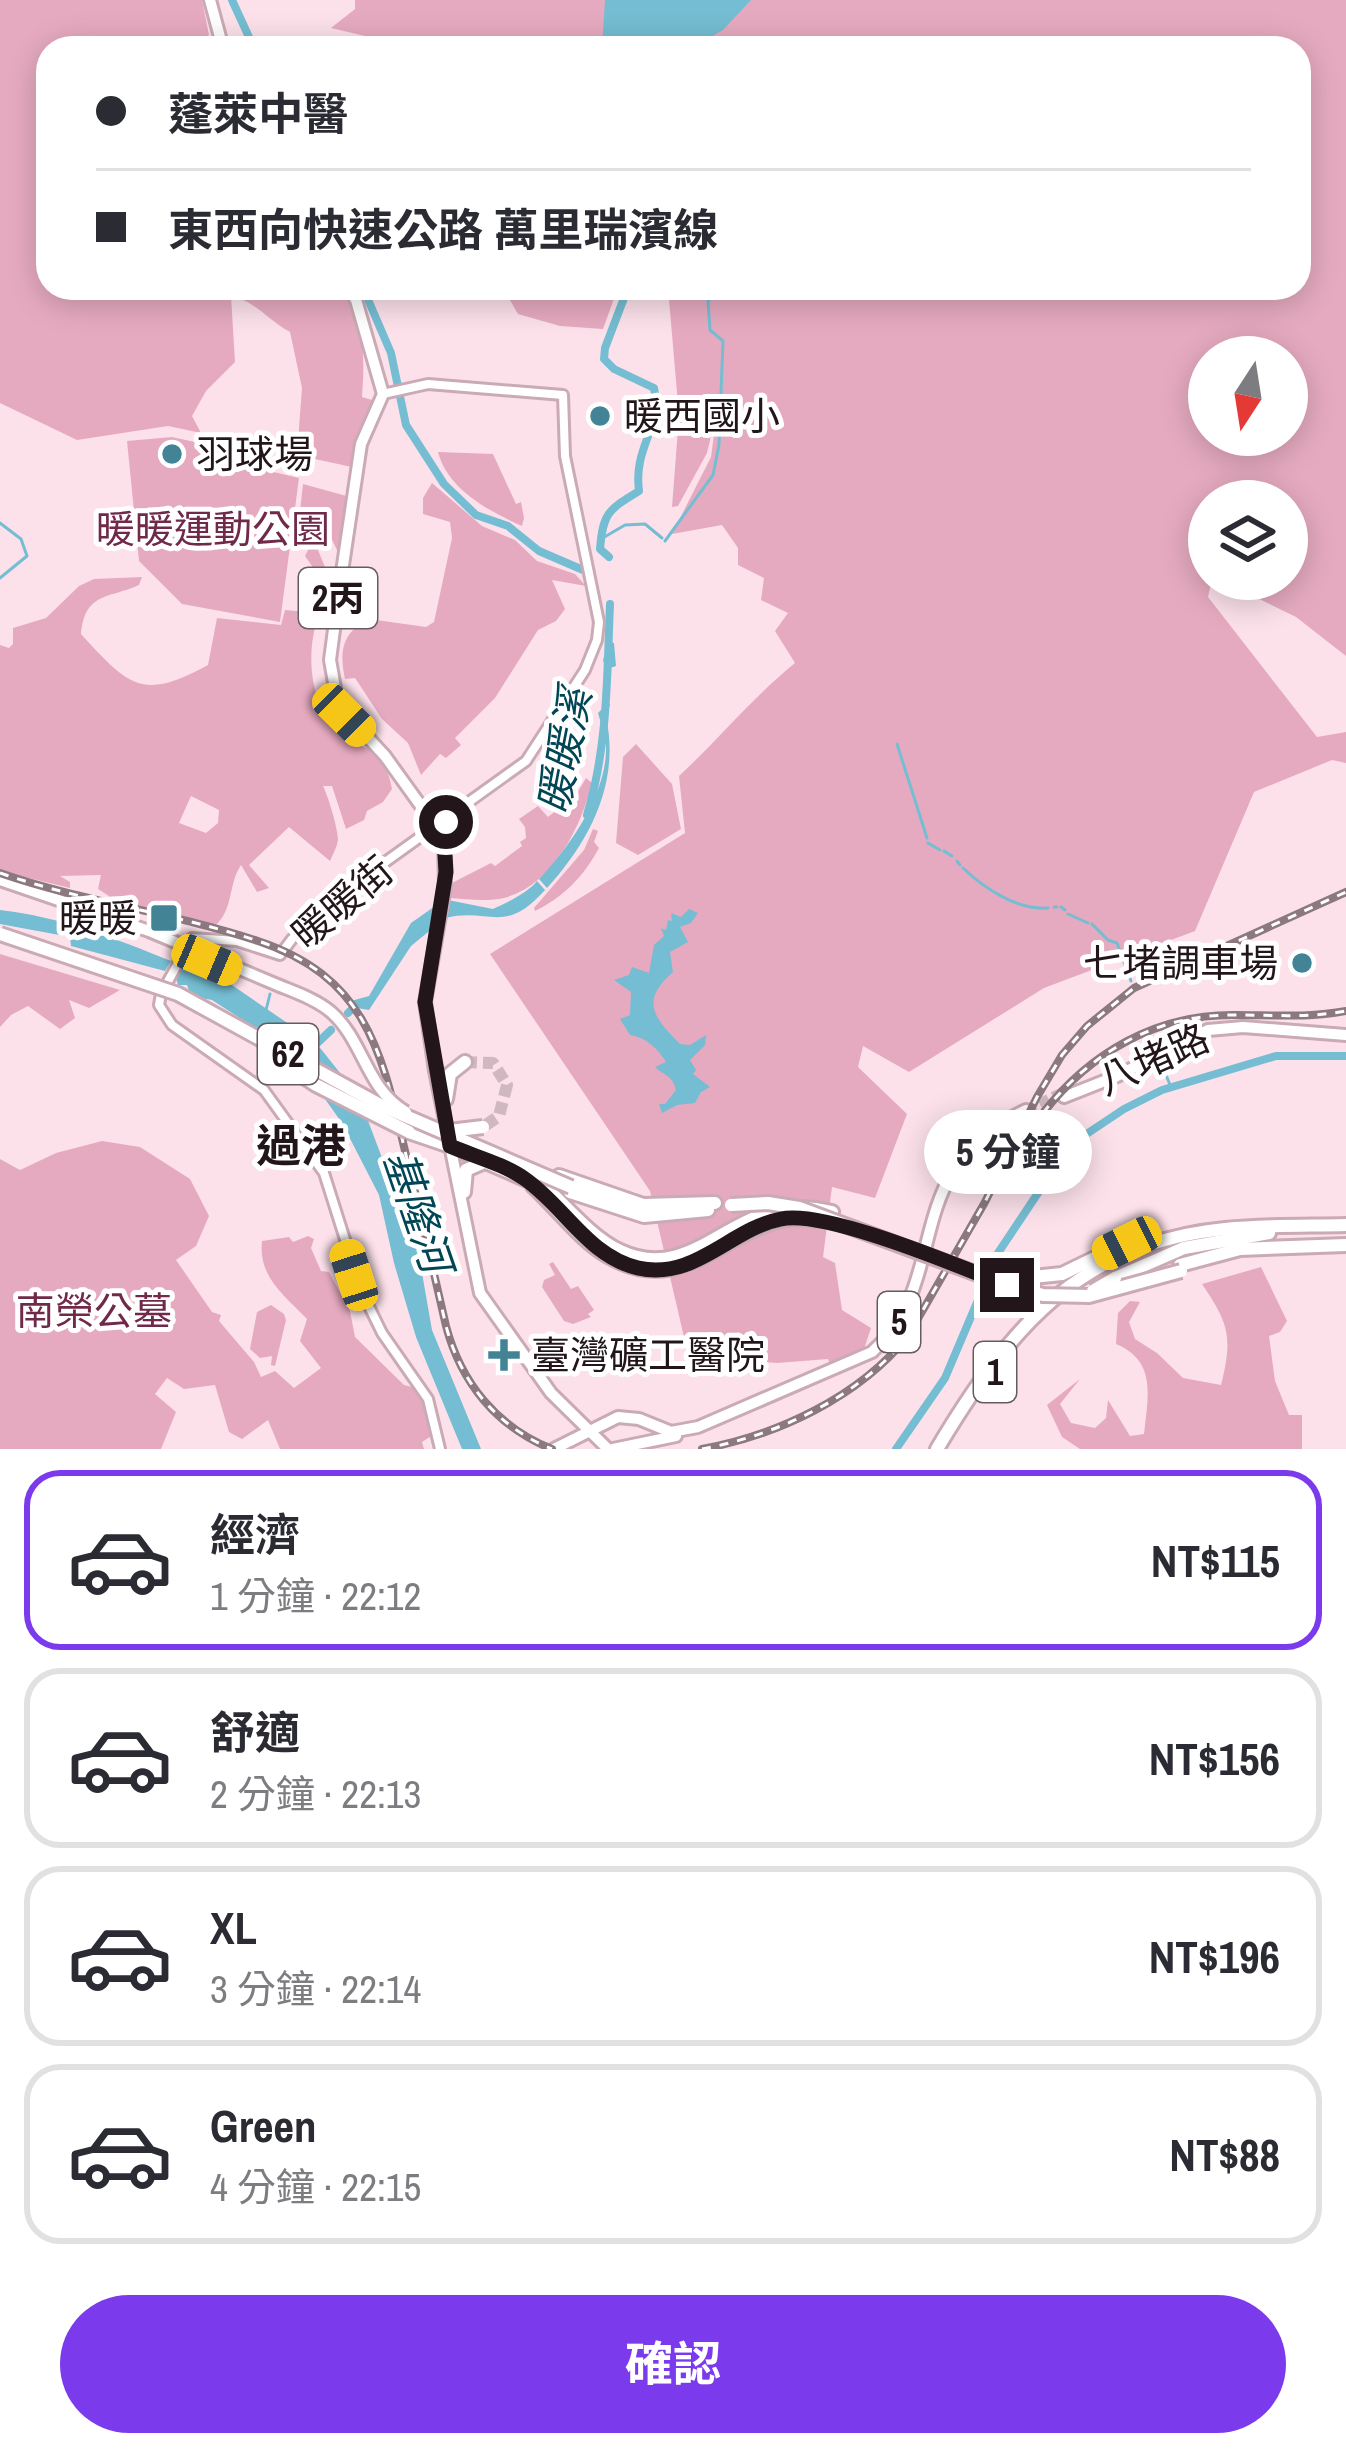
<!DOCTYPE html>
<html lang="zh-TW">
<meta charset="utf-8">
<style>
body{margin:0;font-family:"Archivo Narrow","Noto Sans TC",sans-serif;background:#f2f2f3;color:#2b2b33;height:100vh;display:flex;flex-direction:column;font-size:45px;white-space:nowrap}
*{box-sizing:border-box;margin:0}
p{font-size:39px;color:#7c7c81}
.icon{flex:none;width:66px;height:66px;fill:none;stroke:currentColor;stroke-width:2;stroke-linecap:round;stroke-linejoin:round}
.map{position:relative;height:1449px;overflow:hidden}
.drawer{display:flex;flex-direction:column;background:#fff;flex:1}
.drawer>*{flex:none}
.banner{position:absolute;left:36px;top:36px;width:1275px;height:264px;border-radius:36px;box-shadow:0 6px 30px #0003;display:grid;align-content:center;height:264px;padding:0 60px;background:#fff}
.needle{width:78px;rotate:192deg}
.fabs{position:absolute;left:1188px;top:336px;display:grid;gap:24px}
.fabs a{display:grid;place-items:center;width:120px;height:120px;border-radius:50%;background:#fff;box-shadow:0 6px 30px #0003;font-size:60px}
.end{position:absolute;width:54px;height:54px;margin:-27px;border:15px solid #22161b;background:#fff;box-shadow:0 0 0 6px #fff}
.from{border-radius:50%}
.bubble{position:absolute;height:84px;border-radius:42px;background:#fff;box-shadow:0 6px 30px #0003;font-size:39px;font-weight:700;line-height:84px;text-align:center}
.car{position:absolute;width:36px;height:72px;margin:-36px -18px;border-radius:15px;box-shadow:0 0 9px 3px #0007;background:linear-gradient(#f5c518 24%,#345 0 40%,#f5c518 0 76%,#345 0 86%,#f5c518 0)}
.banner b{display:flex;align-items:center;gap:42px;height:114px;font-size:45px}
.banner b+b{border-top:3px solid #e1e1e2}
.banner i{width:30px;height:30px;background:#2b2b33}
ul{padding:21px 0 0;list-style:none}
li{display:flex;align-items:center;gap:36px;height:180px;margin:0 24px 18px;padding:0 36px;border:6px solid #e1e1e2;border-radius:36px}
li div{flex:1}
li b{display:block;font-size:45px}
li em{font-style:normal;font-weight:700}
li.selected{border-color:#7c3aed}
li>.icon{width:108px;height:108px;stroke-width:1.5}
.button{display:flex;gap:24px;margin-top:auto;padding:24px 60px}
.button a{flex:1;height:138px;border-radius:72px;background:#7c3aed;color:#fff;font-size:48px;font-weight:700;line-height:138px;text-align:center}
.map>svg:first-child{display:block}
.green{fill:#e6aac0;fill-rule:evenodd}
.water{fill:#75bdd2}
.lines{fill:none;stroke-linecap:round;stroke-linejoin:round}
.stream{stroke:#75bdd2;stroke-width:3}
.river{stroke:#75bdd2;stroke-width:8}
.primary-tunnel{stroke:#d0b8c1;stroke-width:10;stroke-dasharray:10 5;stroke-linecap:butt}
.highway-tunnel{stroke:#d0b8c1;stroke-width:12;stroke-dasharray:12 6;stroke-linecap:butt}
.secondary-casing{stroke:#caaab5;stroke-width:14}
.primary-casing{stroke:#caaab5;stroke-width:16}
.highway-casing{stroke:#caaab5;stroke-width:18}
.secondary{stroke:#fff;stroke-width:8}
.primary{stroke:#fff;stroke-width:10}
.highway{stroke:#fff;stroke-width:12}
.rail-casing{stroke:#8c7980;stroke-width:8}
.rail{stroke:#fff;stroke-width:3;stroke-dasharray:9;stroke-linecap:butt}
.primary-bridge-casing{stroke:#caaab5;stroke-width:16;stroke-linecap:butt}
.highway-bridge-casing{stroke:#caaab5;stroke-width:18;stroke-linecap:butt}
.primary-bridge{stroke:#fff;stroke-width:10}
.highway-bridge{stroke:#fff;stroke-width:12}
.route{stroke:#22161b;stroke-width:15}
.poi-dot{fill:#428395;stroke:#fff;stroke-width:4.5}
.labels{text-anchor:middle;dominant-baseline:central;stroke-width:10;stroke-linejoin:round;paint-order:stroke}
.shield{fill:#fff;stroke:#645c5f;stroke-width:3}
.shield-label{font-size:36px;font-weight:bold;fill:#22161b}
.poi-label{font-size:39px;fill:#22161b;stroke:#fff;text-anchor:start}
.park-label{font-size:39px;fill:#71294a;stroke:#fff}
.street-label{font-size:39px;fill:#22161b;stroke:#fff}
.water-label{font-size:42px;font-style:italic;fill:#014655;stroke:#fff}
.quarter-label{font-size:45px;font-weight:bold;fill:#22161b;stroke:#fff}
</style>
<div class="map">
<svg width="1346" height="1449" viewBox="0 0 1346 1449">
<rect width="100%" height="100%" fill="#fce1ea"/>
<g class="green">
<path d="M0,0h202l7,35 -8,6 1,7h-154v240h292c25,37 25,66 22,109l10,3 -18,49 -2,18 -42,-9 -12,-17 4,-53 -12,-56c-24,-13 -33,-30 -59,-36l4,66 -29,29 -14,25 9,17 -33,-7 -91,14 -77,-37z"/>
<path d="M355,0h991v656l-50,-39 -77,-38h68v-78h-78l3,78 -4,18 109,140 29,-5v31l-14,-3 -78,32 -59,139 -151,57 -135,84 -46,-26 -5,21 49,47 -32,84 -43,-11 -9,70 12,6 7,47 29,18 -8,24 -33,12 -2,-5 -51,4 -47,-4 -46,-22 -34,-146 -160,-237 195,-121 -6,-57c40,-37 74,-79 116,-113l-20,-32 13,-18 -27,-13 3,-22 -26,-13v-17l-16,-23 -50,9 39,-77 6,-46 -10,42 -29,53 -6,1 7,-91 -11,-128h631v-240h-931l1,-11 -38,-9 24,-19zM1209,357h78v78h-78z"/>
<path d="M503,288h109l3,8 -12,33 -43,-3 -42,-12z"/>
<path d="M172,437l91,20 -2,12 38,9 -19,144 -98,-18 -43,-43 -12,-120z"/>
<path d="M438,452l55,2 23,50 5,-2 3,16 -2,8c-33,-15 -74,-36 -84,-74z"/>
<path d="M432,483l50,43 33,14 22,21 38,13 11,12 -34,-6 13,29 -9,12 -18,9 -43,68 -40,40 6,7 -15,13 -6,-4 -19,21 -13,-32 -26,-24 -27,-41 -10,1c-6,-27 -3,-47 24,-60l57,8 8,-5 18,-84 -2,-16 -27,-8v-16z"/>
<path d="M303,484l47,13 -10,59 -12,-24 -10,18 16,39 -8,25 -7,2c-13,31 -10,82 13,108 26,32 50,13 60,65l-9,13 -16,9 -3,9 -18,9 -14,-43h-9c5,10 15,42 15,54 -1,7 -5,14 -8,21l-41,-34 -40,38 20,23 -12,4 -16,-27c-13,19 -7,44 -26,61l-100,-26 -17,-11 3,-14 -41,1 10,6v6l-70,-17v-226l9,3 4,-4v-16l33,-10 33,-32 15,-7 48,-2 -3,8c-31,14 -54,7 -58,49 47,51 60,68 127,31l9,-47 64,7 4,-15 23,2 13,-33 -16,-23 15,-30 -14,-15 -8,18zM191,796l28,14 -1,13 -12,10 -27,-10z"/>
<path d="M636,744l36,40 9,45 -43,26 -22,-12 7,-86z"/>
<path d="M586,778l6,5c-11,44 -39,102 -88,115 -17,4 -38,1 -56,0l2,-14 41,-21 4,3 27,-20 -2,-4 6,-4 -1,-11 -6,-8 19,-13 10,11 28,-22z"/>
<path d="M593,829l5,2 -4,11 5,6c-16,29 -34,48 -64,63l-1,-3 50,-58z"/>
<path d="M0,954l120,36 -31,18 -20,-8 6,18 -15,11 -32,-23 -17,9 -11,12z"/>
<path d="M102,1141l38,6 50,32 19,37 -13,30 -20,14 36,52 9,3 -2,6 35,41 7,15 14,-6 19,17 27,-20 -21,-27 7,-22c-23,-24 -49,-42 -45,-78l27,-4 4,5 15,-6 6,3 -3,9 10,23 8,1 21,39 5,26 49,48 12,3 12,21 5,26 -11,7 2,7h-144l-12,-29 -26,19 -13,-7 -14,-47 -31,4 -17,-11 -12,16 21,18 -15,37h-161v-290l20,11 36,-17z"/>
<path d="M553,1262l18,27 7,-3 16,24 -6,4 3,3 -18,7 -9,-3 -22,-34 2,-7 11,-5 -6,-11z"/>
<path d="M1261,1267l26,54 -7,11 -11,4 6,45 14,34h13v34h-222l-18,-12 -15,-32 33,-26 -20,25 11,19 24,5 11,-10 2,-18 22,36 14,-2c4,-38 13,-73 -28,-90l2,-31 12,-12 10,1 -11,20 6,17 22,14 26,25 38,7c12,-48 8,-61 -19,-101z"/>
<path d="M271,1305l13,9 2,6 -11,46 -4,-1 1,-9 -12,2 -10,-9 7,-37z"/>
</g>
<g class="water">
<path d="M605,0h146l-28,30 -32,18h-89z"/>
<path d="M609,642l5,1 2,23 -6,2 -5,27 5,10 -7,14 4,3c12,64 -19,121 -60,166l-8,-9c30,-31 66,-83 67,-128 1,-12 -5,-27 -8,-38l6,-6 -1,-22 5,-9 -5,-16z"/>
<path d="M537,881l8,9c-41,46 -55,17 -100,28l3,-18 45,9c11,-5 35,-16 44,-28z"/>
<path d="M438,904l-5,24 -22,18 -42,64 -12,-2 -6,-7 18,-5 42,-73z"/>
<path d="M689,909l9,4 -7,10 -11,4 8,15 -18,10 3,20c-32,28 -21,44 7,72l10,1 16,-10 -1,10 -15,15 6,10 -3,4 17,13 -9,5 -6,11 -18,2 -15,8 -3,-9h6l11,-14c-4,-16 -12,-14 -21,-23l11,-5c-8,-13 -20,-25 -36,-27l-10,-16 10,-4 1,-23 -17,-12 15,-5 3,-8 17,6 5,-28 10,-9 -3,-8 5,2 2,-10 4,1 -1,-8 10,4z"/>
<path d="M0,910c61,7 114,28 171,51l-6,10 -94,-25 -1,-9 -70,-13z"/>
<path d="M185,964l41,17 76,52 19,16 27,34 19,35 52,138 13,74 49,119h-19l-46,-112 -22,-74 -15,-68 -37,-72 -51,-72 -79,-51 -21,-4 -4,-11h-9l-2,-7z"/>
</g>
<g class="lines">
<g class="stream">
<path d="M0,523l21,16 6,17 -27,22"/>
<path d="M601,539l24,-14 20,-1 17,14"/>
<path d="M665,541l48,-66 6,-30 4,-104 -13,-11 -2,-29 15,-13"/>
<path d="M897,744l30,94"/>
<path d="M928,843l12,7"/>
<path d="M944,851l8,5"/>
<path d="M957,861l3,4"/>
<path d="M963,868c22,21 54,42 85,40"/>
<path d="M1054,907h3"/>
<path d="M1061,907l4,3"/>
<path d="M1068,914l20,9"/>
<path d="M1092,924l16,16 9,3 14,38"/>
<path d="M266,1010l4,-16"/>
<path d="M1160,1061l11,26"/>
</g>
<g class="river">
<path d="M232,0l22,48"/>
<path d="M363,288l28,65 15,72 38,59 32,31 32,11 31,25 51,22"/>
<path d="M609,557l-9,-8c3,-36 8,-39 39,-58 -6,-45 24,-64 15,-103l-40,-19 -10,-10 1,-11 19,-50 -3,-10"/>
<path d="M587,815c21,-69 20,-140 23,-211"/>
<path d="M348,1013l2,-2"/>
<path d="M311,1049l20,-19"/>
<path d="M896,1449l49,-71 53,-125 72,-108 54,-36 38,-19 114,-34h70"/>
</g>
<path class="primary-tunnel" d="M1026,1110l43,-21"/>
<path class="highway-tunnel" d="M465,1062l28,1 14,22 -8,31 -16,11"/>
<defs>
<path id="secondary" d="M383,394l45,-10 135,11 2,61 34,166 -2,18 -12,30 -59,91 -170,122 -64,56 -12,16 -43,-14 -45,-3 -31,56 -2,11 13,20 92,65 60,83 37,117 21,43 46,66 12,50"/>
<g id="primary">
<path d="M210,0l13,48"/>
<path d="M348,288l8,12 27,94 -22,50 -22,148 -9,68 8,45 47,51 59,82 1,49 -20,115 10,69 45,222 71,100 57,56"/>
<path d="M0,880l149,51 131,55"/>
<path d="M1064,1097l53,-21 91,-46 35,-3 103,8"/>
<path d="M554,1449l64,-32 21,2 32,13 27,-5 174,-75c82,-73 24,-182 154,-242"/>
<path d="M613,1449l63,-13"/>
</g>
<g id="highway">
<path d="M446,1099l4,-25 15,-12"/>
<path d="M409,1132l41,14"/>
<path d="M456,1149l78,34"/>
<path d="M528,1172c30,23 58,63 92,79 59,28 96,-22 147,-38 21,-7 44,-6 65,-1"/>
<path d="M559,1176l84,29 72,-2"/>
<path d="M533,1186c24,22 47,54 75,70 86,50 129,-53 210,-36"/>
<path d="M464,1192l2,-22 16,-7"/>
<path d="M570,1192l74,24 64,-6"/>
<path d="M1180,1265l60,-16 106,-4"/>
<path d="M1115,1278l69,-30 85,-15"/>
<path d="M1013,1279l49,-5 39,-19"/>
<path d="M937,1449c71,-119 142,-206 288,-220 40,-4 81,-3 121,-4"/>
</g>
</defs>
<use href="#secondary" class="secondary-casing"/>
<use href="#primary" class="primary-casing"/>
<use href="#highway" class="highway-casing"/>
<use href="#secondary" class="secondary"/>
<use href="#primary" class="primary"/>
<use href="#highway" class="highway"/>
<defs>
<g id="rail">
<path d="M0,873c84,29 174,40 258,68 111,37 124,114 148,214 14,57 27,114 40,171 15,57 51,101 106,123"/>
<path d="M1043,1113c47,-60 113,-99 192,-98 37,0 74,3 111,-4"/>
<path d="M702,1449c76,-14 157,-52 206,-113l77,-134 52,-105 25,-42 25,-29 47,-38 212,-96"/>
</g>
</defs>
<use href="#rail" class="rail-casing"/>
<use href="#rail" class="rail"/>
<defs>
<path id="primary-bridge" d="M280,986c17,7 37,14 51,26 33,29 35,77 75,100"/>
<g id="highway-bridge">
<path d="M0,934l178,60 204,112 189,81"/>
<path d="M280,1061l36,24 93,47"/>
<path d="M449,1131l34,-4"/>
<path d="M731,1205l37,-2 31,5 208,77 36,10 46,1 92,-25"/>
<path d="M1093,1291l22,-13"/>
</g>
</defs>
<use href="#primary-bridge" class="primary-bridge-casing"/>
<use href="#highway-bridge" class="highway-bridge-casing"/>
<use href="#primary-bridge" class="primary-bridge"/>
<use href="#highway-bridge" class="highway-bridge"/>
</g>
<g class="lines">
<path class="route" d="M446,822l-8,6 6,10 2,34 -21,130 25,144c23,10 54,18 75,33 40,28 63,77 113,89 57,13 92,-39 143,-49 44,-10 179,48 226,66"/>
</g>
<g class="poi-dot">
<circle cx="600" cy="416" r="12"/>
<circle cx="172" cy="454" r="12"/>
<rect x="149" y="903" width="30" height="30" rx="6"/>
<circle cx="1302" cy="963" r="12"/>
<path d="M498 1337h12v12h12v12h-12v12h-12v-12h-12v-12h12z"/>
</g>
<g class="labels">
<g class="shield">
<rect x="299" y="568" width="78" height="60" rx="9"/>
<rect x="258" y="1024" width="60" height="60" rx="9"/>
<rect x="878" y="1292" width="42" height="60" rx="9"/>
<rect x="974" y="1342" width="42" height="60" rx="9"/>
</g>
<g class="shield-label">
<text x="338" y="598">2丙</text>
<text x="288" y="1054">62</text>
<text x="899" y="1322">5</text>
<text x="995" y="1372">1</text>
</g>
<g class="poi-label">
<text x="624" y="416">暖西國小</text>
<text x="196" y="454">羽球場</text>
<text x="137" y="918" text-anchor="end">暖暖</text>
<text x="1278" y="963" text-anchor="end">七堵調車場</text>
<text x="531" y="1355">臺灣礦工醫院</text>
</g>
<g class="park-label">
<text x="213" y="529">暖暖運動公園</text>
<text x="94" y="1311">南榮公墓</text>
</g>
<g class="street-label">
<text transform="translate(342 902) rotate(-40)">暖暖街</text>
<text transform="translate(1153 1059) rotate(-24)">八堵路</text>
</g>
<g class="water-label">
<text transform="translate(564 751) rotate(-79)">暖暖溪</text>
<text transform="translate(418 1211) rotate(71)">基隆河</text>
</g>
<g class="quarter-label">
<text x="301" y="1145">過港</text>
</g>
</g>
</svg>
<div class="fabs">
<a><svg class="needle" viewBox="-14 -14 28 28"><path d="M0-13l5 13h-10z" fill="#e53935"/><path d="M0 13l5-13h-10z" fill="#7c7c81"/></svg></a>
<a><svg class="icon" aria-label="layers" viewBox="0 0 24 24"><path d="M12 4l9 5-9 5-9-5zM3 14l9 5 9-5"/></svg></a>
</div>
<i class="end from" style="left:446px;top:822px"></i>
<i class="end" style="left:1007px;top:1285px"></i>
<div class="bubble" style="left:924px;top:1110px;width:168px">5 分鐘</div>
<i class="car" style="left:344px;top:715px;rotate:135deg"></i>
<i class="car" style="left:207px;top:960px;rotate:113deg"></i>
<i class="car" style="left:1127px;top:1243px;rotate:244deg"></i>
<i class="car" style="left:354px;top:1275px;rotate:342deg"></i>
<div class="banner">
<b><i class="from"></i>蓬萊中醫</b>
<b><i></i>東西向快速公路 萬里瑞濱線</b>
</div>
</div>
<section class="drawer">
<ul>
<li class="selected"><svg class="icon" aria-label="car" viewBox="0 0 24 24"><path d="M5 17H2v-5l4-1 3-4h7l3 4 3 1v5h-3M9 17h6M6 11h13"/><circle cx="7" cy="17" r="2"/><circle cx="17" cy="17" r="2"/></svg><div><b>經濟</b><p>1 分鐘 · 22:12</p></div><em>NT$115</em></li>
<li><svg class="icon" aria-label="car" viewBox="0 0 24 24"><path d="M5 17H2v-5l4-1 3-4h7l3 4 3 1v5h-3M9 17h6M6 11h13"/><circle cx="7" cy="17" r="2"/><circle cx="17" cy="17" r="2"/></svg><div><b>舒適</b><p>2 分鐘 · 22:13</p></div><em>NT$156</em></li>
<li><svg class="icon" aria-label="car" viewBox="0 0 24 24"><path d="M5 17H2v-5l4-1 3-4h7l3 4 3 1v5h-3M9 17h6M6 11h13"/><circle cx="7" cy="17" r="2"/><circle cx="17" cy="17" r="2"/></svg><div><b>XL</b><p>3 分鐘 · 22:14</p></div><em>NT$196</em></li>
<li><svg class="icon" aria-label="car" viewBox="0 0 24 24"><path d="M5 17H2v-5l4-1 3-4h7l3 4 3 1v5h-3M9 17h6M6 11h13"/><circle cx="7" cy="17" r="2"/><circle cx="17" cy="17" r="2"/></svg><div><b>Green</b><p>4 分鐘 · 22:15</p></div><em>NT$88</em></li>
</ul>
<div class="button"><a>確認</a></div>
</section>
